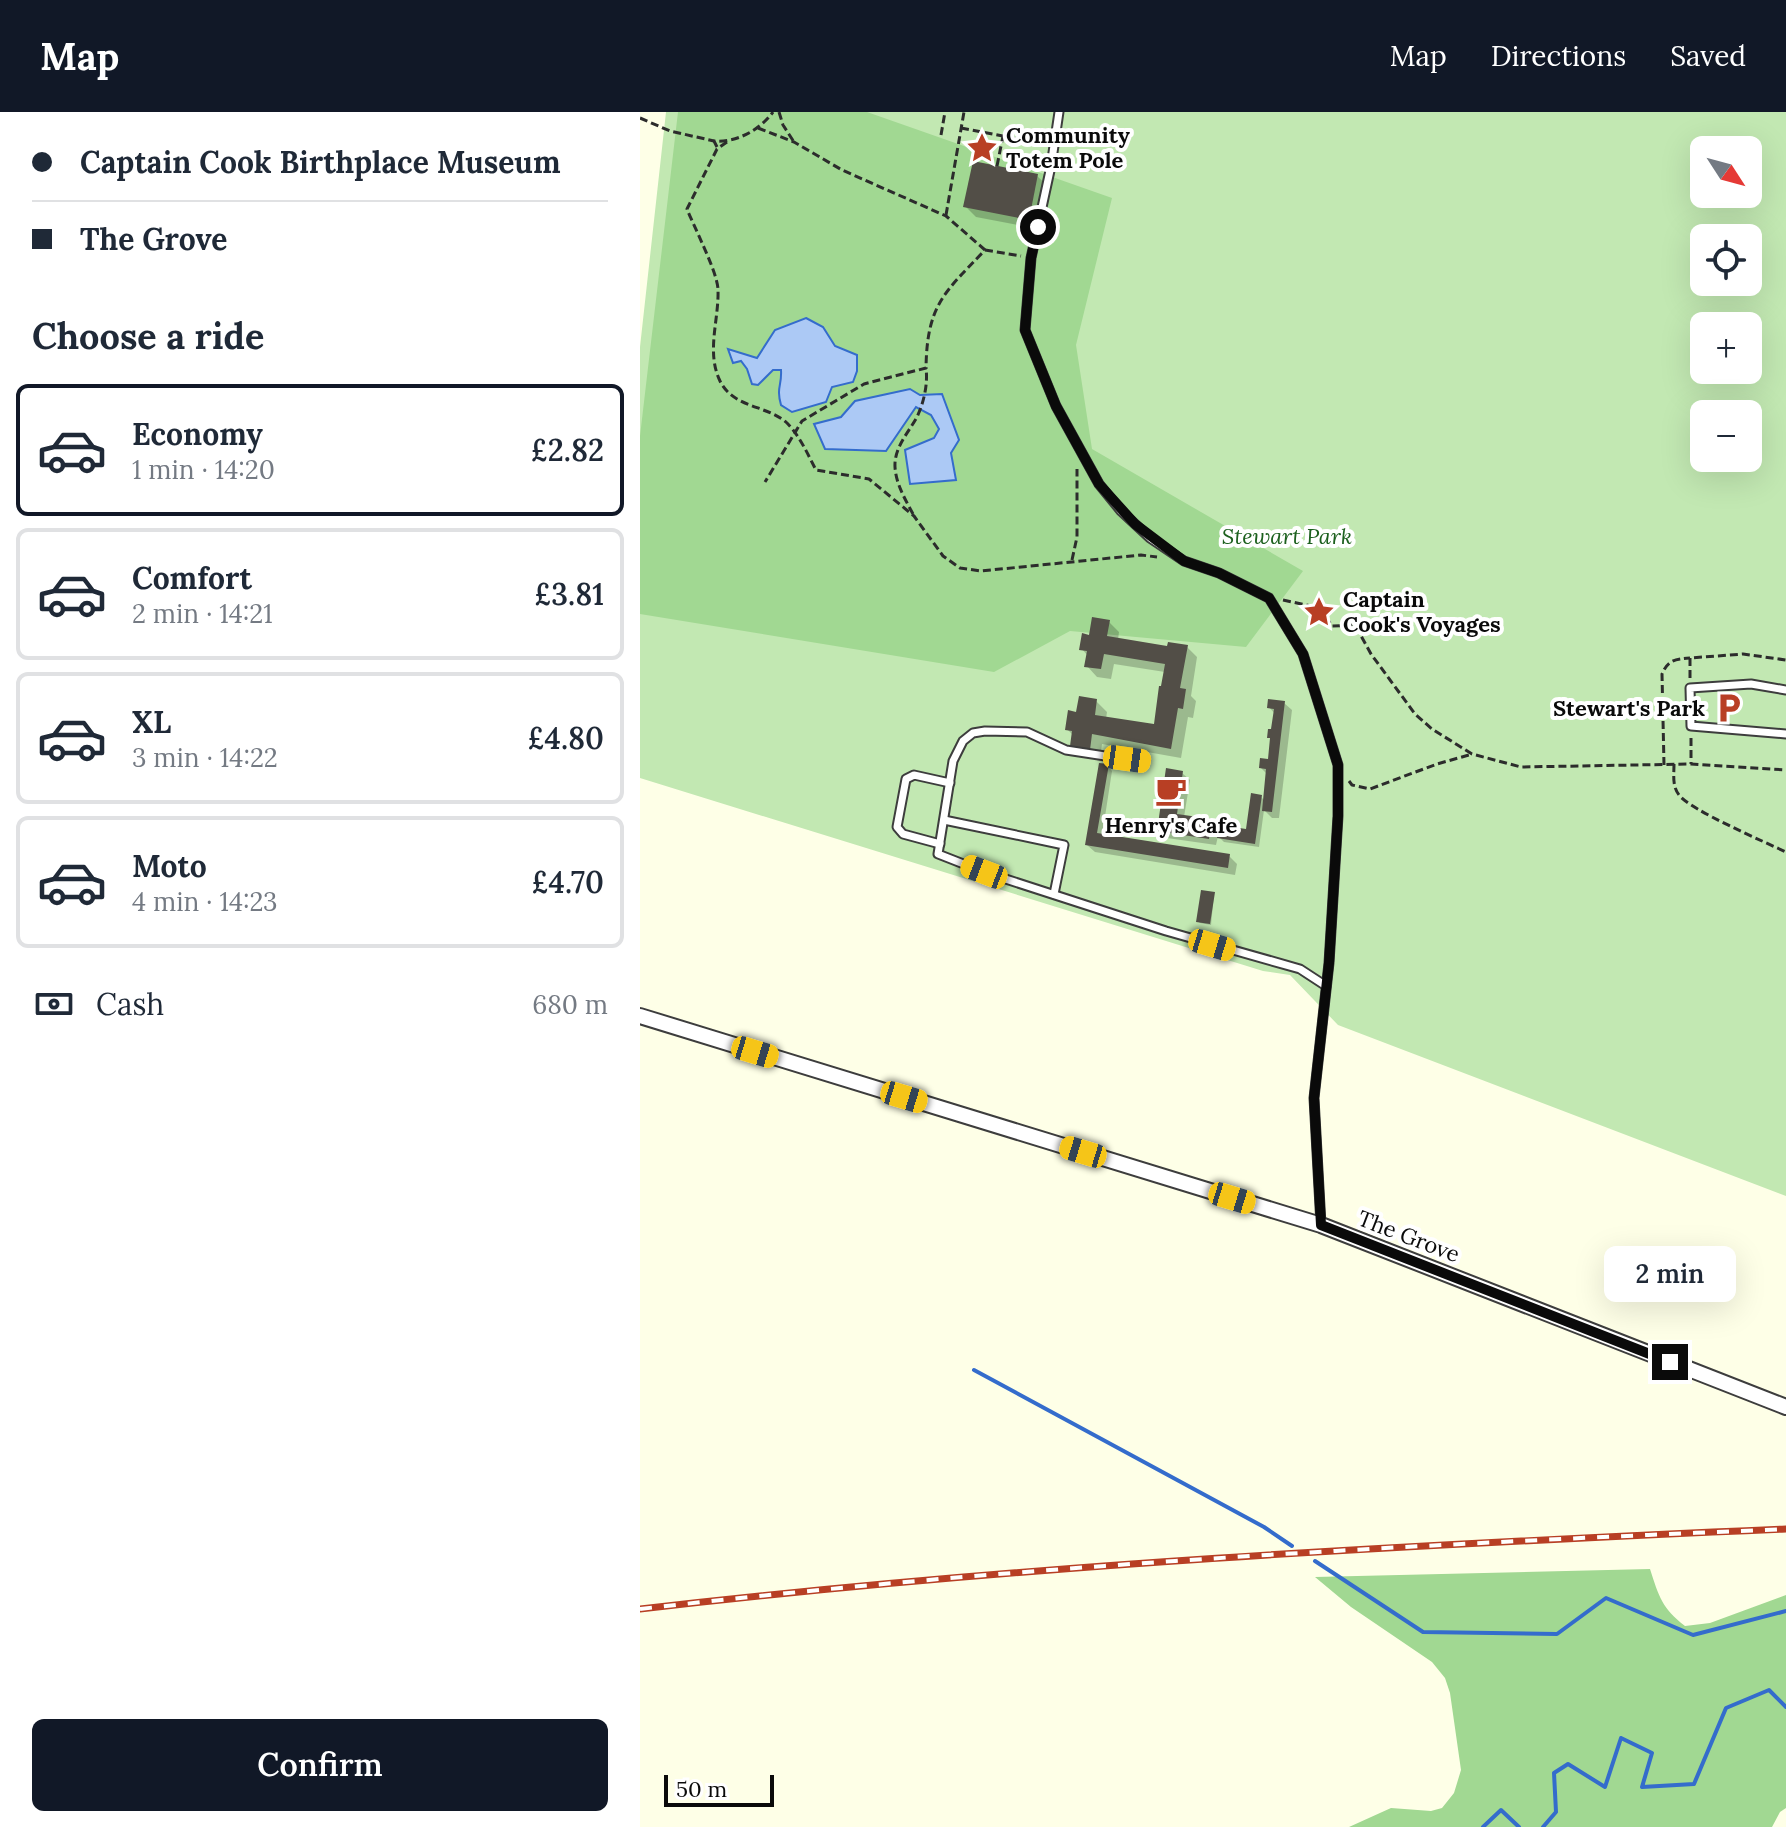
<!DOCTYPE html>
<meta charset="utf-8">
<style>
body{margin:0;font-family:Lora,serif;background:#f6f6f7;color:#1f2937;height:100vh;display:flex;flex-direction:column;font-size:30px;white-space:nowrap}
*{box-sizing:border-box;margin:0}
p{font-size:26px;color:#747a83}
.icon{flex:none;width:44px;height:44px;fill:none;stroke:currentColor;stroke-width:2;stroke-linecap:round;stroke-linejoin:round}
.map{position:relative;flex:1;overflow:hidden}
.panel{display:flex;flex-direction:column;background:#fff;width:640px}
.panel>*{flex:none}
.guide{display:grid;align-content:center;height:176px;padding:0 32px;background:#fff}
.needle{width:52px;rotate:126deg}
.fabs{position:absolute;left:1050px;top:24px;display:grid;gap:16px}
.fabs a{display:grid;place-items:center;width:72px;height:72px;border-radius:12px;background:#fff;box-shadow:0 8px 32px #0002;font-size:40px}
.scale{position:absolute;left:24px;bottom:20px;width:110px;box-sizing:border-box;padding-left:8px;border:4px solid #0a0a0a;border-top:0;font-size:22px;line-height:28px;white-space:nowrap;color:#0a0a0a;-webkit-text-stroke:6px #fff;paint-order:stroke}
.end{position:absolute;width:36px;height:36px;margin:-18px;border:10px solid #0a0a0a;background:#fff;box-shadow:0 0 0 4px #fff}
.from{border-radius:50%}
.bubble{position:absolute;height:56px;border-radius:12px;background:#fff;box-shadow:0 8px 32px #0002;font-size:26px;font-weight:600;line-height:56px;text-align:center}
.car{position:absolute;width:24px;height:48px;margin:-24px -12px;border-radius:10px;box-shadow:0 0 6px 2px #0007;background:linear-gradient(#f5c518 24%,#345 0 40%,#f5c518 0 76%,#345 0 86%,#f5c518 0)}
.guide b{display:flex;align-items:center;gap:28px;height:76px;font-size:30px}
.guide b+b{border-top:2px solid #e0e1e3}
.guide i{width:20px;height:20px;background:#1f2937}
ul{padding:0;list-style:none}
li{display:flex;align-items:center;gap:24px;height:132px;margin:0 16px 12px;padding:0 16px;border:4px solid #e0e1e3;border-radius:12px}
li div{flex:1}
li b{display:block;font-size:30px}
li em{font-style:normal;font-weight:600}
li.selected{border-color:#111827}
li>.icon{width:72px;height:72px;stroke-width:1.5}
h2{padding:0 32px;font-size:36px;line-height:96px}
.pay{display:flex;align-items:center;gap:20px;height:88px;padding:0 32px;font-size:30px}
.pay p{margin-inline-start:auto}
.button{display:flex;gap:16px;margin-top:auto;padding:16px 32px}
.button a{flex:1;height:92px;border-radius:12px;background:#111827;color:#fff;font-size:32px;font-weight:600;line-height:92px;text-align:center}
header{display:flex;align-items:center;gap:48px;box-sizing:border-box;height:112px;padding:0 40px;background:#111827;color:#fff}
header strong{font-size:38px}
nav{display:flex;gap:44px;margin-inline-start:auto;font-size:28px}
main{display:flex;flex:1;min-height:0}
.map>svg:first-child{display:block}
.green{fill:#c2e8b2;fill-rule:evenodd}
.forest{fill:#a1d892;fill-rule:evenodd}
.water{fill:#acc9f5;stroke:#346ccc;stroke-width:2}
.shadow{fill:#0003}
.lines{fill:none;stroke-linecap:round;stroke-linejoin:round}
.stream{stroke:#346ccc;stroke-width:4}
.building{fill:#524e47}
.lane-casing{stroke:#3d3d3d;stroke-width:11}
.street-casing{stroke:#3d3d3d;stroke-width:18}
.path{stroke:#2c2c2c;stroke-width:3;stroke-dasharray:8 4;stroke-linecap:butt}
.lane{stroke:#fff;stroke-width:7}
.street{stroke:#fff;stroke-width:14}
.rail-casing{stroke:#b83f24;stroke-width:7}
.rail{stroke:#fff;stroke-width:4;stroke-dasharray:12;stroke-linecap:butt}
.route{stroke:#0a0a0a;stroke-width:10}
.labels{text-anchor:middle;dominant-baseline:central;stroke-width:8;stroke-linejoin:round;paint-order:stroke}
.poi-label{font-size:22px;font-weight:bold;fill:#0a0a0a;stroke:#fff;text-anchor:start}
.park-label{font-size:22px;font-style:italic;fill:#1c601e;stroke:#fff}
.street-label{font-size:22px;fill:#0a0a0a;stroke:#fff}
</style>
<header>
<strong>Map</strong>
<nav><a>Map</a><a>Directions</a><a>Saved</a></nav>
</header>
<main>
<section class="panel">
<div class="guide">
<b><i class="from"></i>Captain Cook Birthplace Museum</b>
<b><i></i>The Grove</b>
</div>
<h2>Choose a ride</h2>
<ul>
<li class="selected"><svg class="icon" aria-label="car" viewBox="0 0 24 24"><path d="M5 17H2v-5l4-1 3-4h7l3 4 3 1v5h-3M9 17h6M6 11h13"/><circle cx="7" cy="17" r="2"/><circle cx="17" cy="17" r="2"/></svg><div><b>Economy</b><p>1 min · 14:20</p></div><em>£2.82</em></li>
<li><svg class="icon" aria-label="car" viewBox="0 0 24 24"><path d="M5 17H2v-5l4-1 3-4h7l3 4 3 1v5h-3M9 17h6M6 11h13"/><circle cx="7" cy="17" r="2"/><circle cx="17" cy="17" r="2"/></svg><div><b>Comfort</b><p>2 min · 14:21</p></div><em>£3.81</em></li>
<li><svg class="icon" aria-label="car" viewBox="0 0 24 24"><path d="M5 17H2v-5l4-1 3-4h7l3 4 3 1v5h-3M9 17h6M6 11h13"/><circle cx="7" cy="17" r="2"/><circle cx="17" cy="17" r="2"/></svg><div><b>XL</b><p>3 min · 14:22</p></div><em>£4.80</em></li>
<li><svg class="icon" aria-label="car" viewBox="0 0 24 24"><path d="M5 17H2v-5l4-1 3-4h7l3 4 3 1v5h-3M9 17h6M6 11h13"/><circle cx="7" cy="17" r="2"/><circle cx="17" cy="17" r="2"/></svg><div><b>Moto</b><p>4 min · 14:23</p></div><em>£4.70</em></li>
</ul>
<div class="pay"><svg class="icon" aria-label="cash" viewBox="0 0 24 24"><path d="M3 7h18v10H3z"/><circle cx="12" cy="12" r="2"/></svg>Cash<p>680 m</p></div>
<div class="button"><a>Confirm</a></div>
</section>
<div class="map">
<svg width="1146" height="1715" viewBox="0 0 1146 1715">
<rect width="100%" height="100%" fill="#feffe7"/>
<path class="green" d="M26,0h1120v1084l-448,-171 -48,-50 -27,-4 -623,-193v-431zM1064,38h44v44h-44zM1064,126h44v44h-44zM1064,214h44v44h-44zM1064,302h44v44h-44z"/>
<g class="forest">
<path d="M38,0h189l245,86 -36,147 16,104 211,122 -57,76 -176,-16 -76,41 -354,-58v-178zM183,215l12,19 -53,33 -1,-9h-8l-15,15 -17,-24 17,-3 18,-28zM301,282l10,59 -17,-15 5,-9 -8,-14 -15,-8 -30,44 -72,-27z"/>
<path d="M1010,1457c9,28 12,39 35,57l25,-3 76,-28v213l-6,4 -8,15h-423l42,-19 40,3 11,-3 12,-15 7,-23 -11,-77 -5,-15 -13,-16 -81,-55 -36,-30z"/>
</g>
<g class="water">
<path d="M166,206l17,9 12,19 22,9v16l-4,11 -21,5 -6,15 -34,10 -11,-7c-5,-18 1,-19 0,-35h-8l-15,15 -6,-1 -5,-15 -6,-8 -8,2 -5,-14 29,9 18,-28z"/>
<path d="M270,277l10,6 22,-1 17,46 -8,13 5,27 -46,4 -5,-34 29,-12 5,-9 -8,-14 -15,-8 -30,44 -61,-2 -11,-25 27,-7 14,-16z"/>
</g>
<g class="shadow">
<path d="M397,64l11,10 -9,43 -63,-12 -10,-10z"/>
<path d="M469,510l10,10 -1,8 51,9 18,-2 10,10 -6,39 5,5 -3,17 -5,-1 -7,41 -79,-14 -2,15 -18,-3 -10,-10 1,-11 -6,-6 11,-15 18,-13 11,11 -1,7 50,8 9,-55 -51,-8 -3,15 -14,-2 -10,-11 1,-10 -6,-7 9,-12z"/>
<path d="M644,591l8,7 -13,108h-7l-8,-8 -5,37 -35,-5 -6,-6 -2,9 -49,-7 -8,-8 23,-57 8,7 -6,37 27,4 9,9 27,1 14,-34 4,4 2,-27 -6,-6 9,-7 2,-21 -3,-3 4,-5 2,-18 -6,-7z"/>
<path d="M468,654l4,5 -10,65 127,20 8,8 -2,11 -140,-23 -8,-7z"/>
<path d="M574,782l-3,31 -11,-2 -2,-2z"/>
</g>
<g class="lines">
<g class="stream">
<path d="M334,1258l290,157 28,19"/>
<path d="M675,1449l108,71 134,2 49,-36 87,37 93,-24"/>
<path d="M843,1715l18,-17 18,17"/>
<path d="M903,1715l13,-15 -2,-39 14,-9 37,23 16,-49 31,15 -10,34 52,-3 32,-76 43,-18 17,17"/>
</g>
</g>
<g class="building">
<path d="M333,49l65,13 -9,46 -66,-13z"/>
<path d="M452,505l18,3 -3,16 60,10 1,-4 20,3 -8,43 6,1 -3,20 -5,-1 -7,41 -79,-15 -2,16 -20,-4 2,-15 -7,-1 3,-20 8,2 3,-16 18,3 -2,16 59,9 5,-38h2l4,-22 -61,-10 -3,15 -17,-2 3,-16 -8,-1 3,-17 7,2z"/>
<path d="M628,587l17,2 -13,111 -10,-1 4,-42 -7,-1 1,-10 8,1 2,-21h-3l1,-9h3l3,-20 -7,-1z"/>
<path d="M459,651l10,1 -12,69 133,21 -2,14 -143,-23z"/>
<path d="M526,656l17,3 -6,43 35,5 -3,20 -52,-8z"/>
<path d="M611,681l11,2 -7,49 -38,-6 2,-13 27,4z"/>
<path d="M561,778l14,2 -5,32 -14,-2z"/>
</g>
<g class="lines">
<defs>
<g id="lane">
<path d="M419,0l-8,54 -20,92 -6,72 31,76 43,78 22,27 29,27 34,23 35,12 50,25 34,56 35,111v51l-9,147 -15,135 7,127"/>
<path d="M1146,578l-35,-6 -61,4 1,38 95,8"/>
<path d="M504,650l-78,-12 -39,-18 -42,-1 -12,2 -10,8 -10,20 -15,93 46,18 182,59 134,38 26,17"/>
<path d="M304,708l120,25 -10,49"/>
<path d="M300,732l-37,-10 -6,-7 9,-48 8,-4 36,8"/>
</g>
<path id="street" d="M0,904l681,209 465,182"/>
</defs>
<use href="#lane" class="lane-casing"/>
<use href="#street" class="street-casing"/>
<g class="path">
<path d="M139,0l4,13 11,17"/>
<path d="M0,6l30,13 44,10"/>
<path d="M118,16l36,14 48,28 104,46 39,34c-41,43 -58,55 -59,118l-62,16 -62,37 -37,61"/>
<path d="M321,16l83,16"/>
<path d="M301,23l4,-23"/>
<path d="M87,30l-10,7 -30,60c7,18 31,64 31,81 1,30 -12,62 2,91 13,27 47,24 67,42 13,13 21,32 29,47l53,9 45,37 29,40 17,12 21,3 160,-16 16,2"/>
<path d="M77,35l-3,-6c22,2 46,-11 59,-29"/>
<path d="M357,54l6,-30"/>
<path d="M306,103l18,-103"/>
<path d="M345,138l36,6"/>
<path d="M273,402c-8,-15 -17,-30 -18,-47 -1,-19 13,-34 22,-50 7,-15 11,-33 9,-49"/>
<path d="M432,448l5,-23v-68"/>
<path d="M643,488l37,8 12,18 23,-1 16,29 44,60 17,15 40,25 49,13 170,-3 95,6"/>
<path d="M1050,566v-20l53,-4 43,6"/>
<path d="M1051,626v26"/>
<path d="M1034,652c0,11 -2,22 5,31 11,15 86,47 107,57"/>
<path d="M1024,653l-2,-91c6,-14 13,-15 28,-16"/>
<path d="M709,669l3,4 18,4 67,-25 32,-9"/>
</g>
<use href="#lane" class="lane"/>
<use href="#street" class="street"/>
<defs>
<path id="rail" d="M0,1497c381,-44 763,-64 1146,-80"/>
</defs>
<use href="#rail" class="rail-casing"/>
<use href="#rail" class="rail"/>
</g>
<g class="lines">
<path class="route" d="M398,115l-7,31 -6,72 31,76 43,78 36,40 49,37 35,12 50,25 34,56 35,111v51l-9,147 -15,135 7,127 349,137"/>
</g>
<defs>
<symbol id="sight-bare" viewBox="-9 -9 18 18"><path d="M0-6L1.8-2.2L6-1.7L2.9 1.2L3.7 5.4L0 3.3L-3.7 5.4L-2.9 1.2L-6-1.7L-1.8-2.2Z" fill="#b83f24" stroke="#fff" stroke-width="2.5" paint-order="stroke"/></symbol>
<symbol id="parking-bare" viewBox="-9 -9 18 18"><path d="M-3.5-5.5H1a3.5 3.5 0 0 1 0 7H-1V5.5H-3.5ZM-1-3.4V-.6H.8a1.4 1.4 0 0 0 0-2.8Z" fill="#b83f24" stroke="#fff" stroke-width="2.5" paint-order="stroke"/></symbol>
<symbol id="cafe-bare" viewBox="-9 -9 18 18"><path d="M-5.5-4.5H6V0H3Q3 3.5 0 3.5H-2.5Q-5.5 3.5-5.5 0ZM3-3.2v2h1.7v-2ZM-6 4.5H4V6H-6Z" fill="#b83f24" stroke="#fff" stroke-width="2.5" paint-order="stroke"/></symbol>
</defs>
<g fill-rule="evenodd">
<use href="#sight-bare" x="320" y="14" width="44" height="44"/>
<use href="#sight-bare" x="657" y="478" width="44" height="44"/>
<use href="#parking-bare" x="1067" y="574" width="44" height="44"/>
<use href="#cafe-bare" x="509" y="657" width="44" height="44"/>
</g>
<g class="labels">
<g class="poi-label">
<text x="366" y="23">Community<tspan x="366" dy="25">Totem Pole</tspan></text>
<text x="703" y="487">Captain<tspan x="703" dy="25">Cook's Voyages</tspan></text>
<text x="1065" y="596" text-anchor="end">Stewart's Park</text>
<text x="531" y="713" text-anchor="middle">Henry's Cafe</text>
</g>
<g class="park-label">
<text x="647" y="424">Stewart Park</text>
</g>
<g class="street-label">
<text transform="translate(769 1124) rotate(21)">The Grove</text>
</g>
</g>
</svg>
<div class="fabs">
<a><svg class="needle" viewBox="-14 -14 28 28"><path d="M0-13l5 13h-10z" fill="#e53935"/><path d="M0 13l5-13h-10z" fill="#747a83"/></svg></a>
<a><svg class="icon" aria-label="locate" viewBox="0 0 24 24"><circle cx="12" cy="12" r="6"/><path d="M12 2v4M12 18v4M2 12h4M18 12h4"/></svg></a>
<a>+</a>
<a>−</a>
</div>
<div class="scale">50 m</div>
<i class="end from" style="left:398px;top:115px"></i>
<i class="end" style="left:1030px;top:1250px"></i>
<div class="bubble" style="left:964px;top:1134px;width:132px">2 min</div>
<i class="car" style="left:487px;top:647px;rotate:98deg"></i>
<i class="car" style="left:344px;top:760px;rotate:291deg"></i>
<i class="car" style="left:572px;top:833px;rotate:107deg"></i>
<i class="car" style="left:115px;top:940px;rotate:107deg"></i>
<i class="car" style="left:264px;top:985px;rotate:107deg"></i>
<i class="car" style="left:443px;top:1040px;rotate:287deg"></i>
<i class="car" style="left:592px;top:1086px;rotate:107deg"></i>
</div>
</main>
